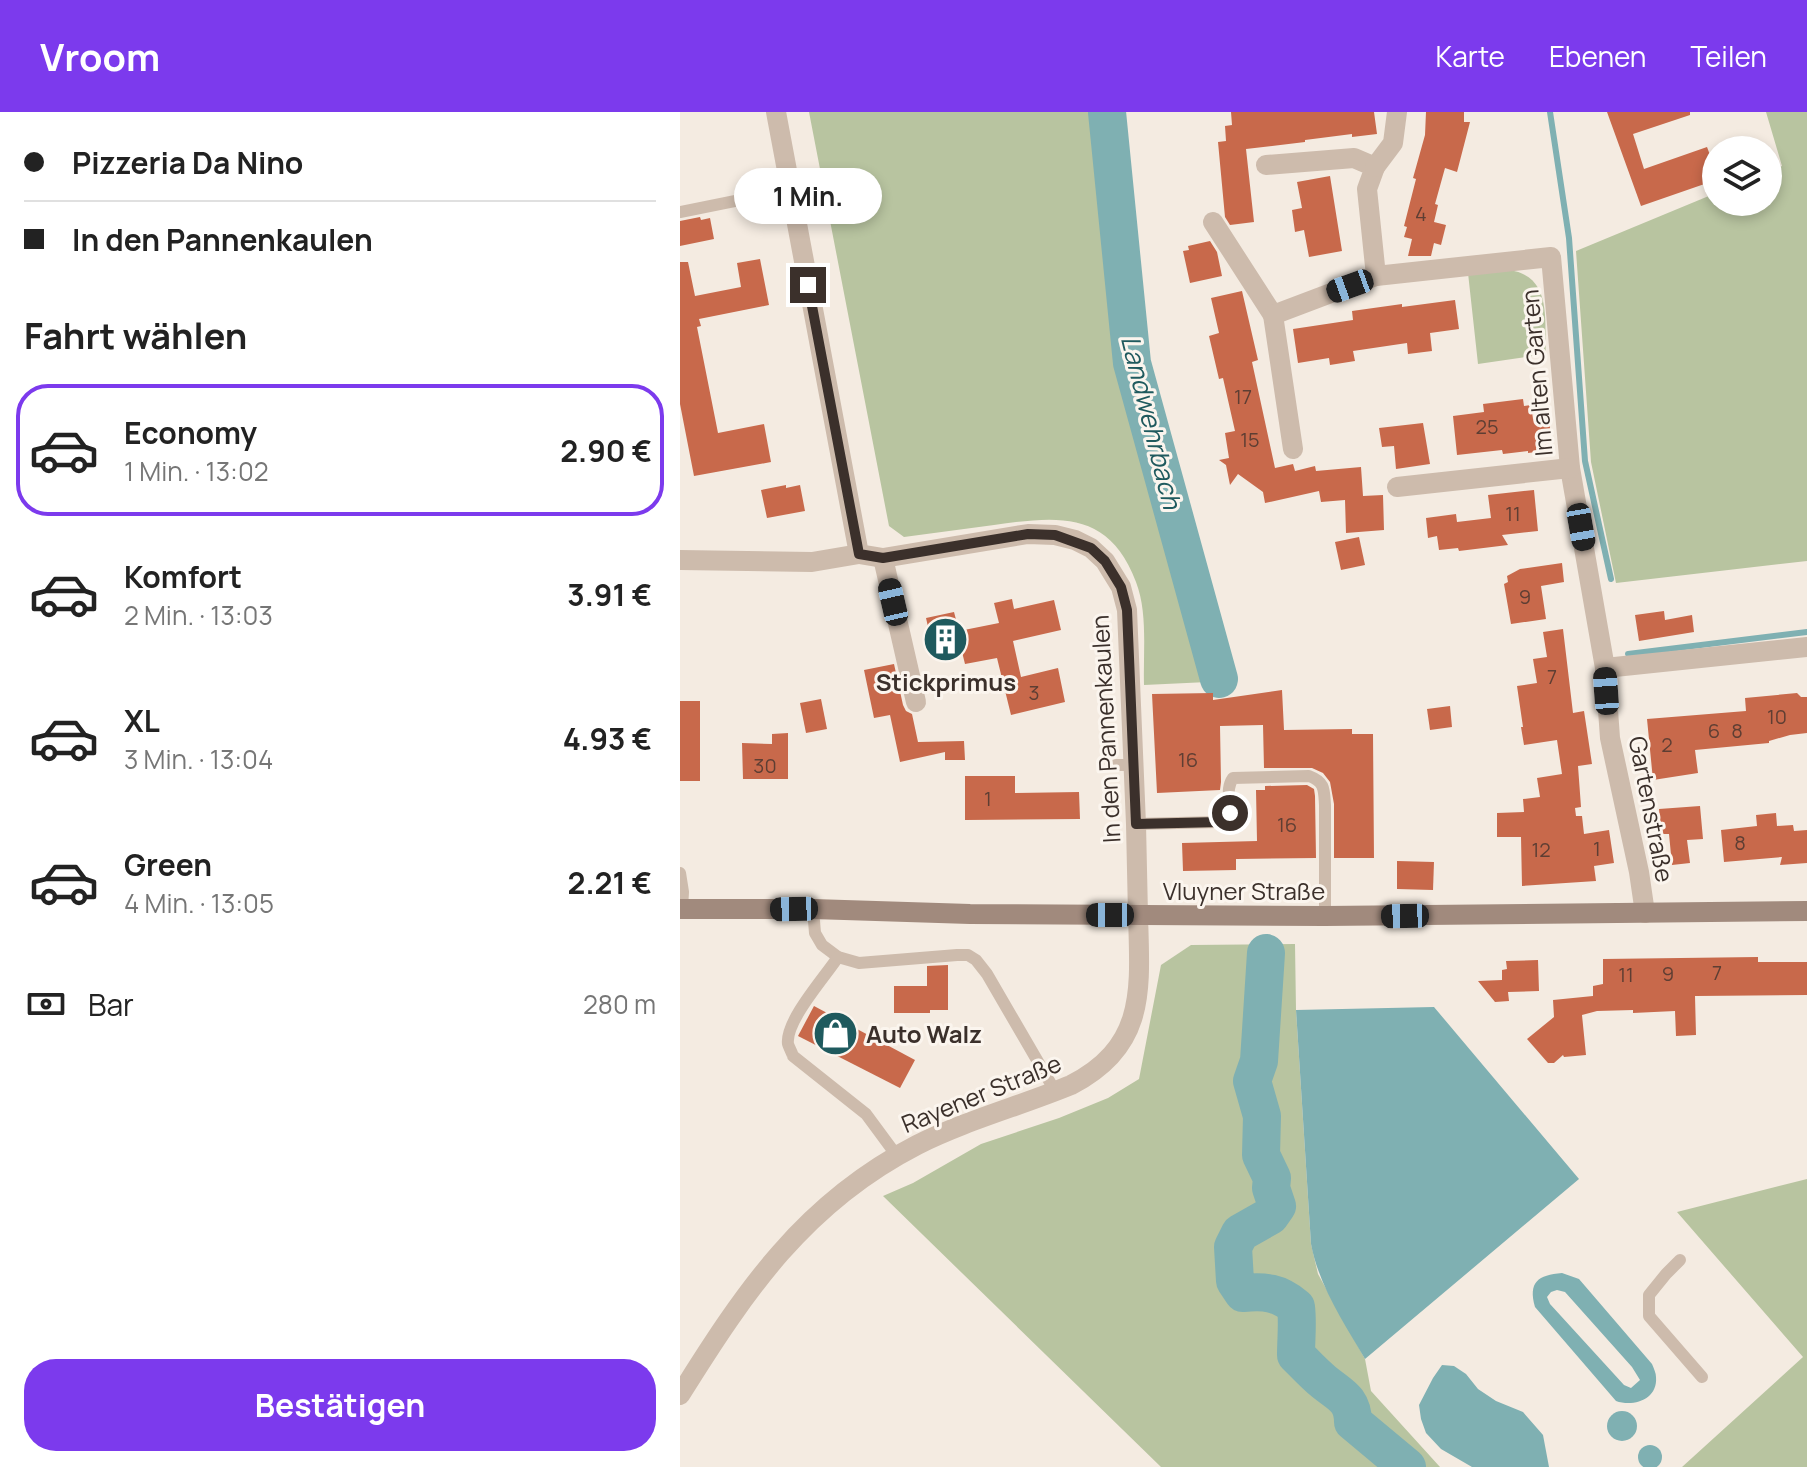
<!DOCTYPE html>
<html lang="de">
<meta charset="utf-8">
<style>
body{margin:0;font-family:Manrope,sans-serif;background:#f6f6f6;color:#222;height:100vh;display:flex;flex-direction:column;font-size:30px;white-space:nowrap}
*{box-sizing:border-box;margin:0}
p{font-size:26px;color:#767676}
.icon{flex:none;width:44px;height:44px;fill:none;stroke:currentColor;stroke-width:2;stroke-linecap:round;stroke-linejoin:round}
.map{position:relative;flex:1;overflow:hidden}
.drawer{display:flex;flex-direction:column;background:#fff;width:680px}
.drawer>*{flex:none}
.hud{display:grid;align-content:center;height:176px;padding:0 24px;background:#fff}
.buttons{position:absolute;left:1022px;top:24px;display:grid;gap:16px}
.buttons a{display:grid;place-items:center;width:80px;height:80px;border-radius:50%;background:#fff;box-shadow:0 4px 12px #0003;font-size:40px}
.end{position:absolute;width:36px;height:36px;margin:-18px;border:10px solid #3b302b;background:#fff;box-shadow:0 0 0 4px #fff}
.from{border-radius:50%}
.bubble{position:absolute;height:56px;border-radius:28px;background:#fff;box-shadow:0 4px 12px #0003;font-size:26px;font-weight:700;line-height:56px;text-align:center}
.car{position:absolute;width:24px;height:48px;margin:-24px -12px;border-radius:10px;box-shadow:0 0 6px 2px #0007;background:linear-gradient(#222 24%,#8ab4d8 0 40%,#222 0 76%,#8ab4d8 0 86%,#222 0)}
.hud b{display:flex;align-items:center;gap:28px;height:76px;font-size:30px}
.hud b+b{border-top:2px solid #e0e0e0}
.hud i{width:20px;height:20px;background:#222}
ul{padding:0;list-style:none}
li{display:flex;align-items:center;gap:24px;height:132px;margin:0 16px 12px;padding:0 8px;border:4px solid transparent;border-radius:32px}
li div{flex:1}
li b{display:block;font-size:30px}
li em{font-style:normal;font-weight:700}
li.on{border-color:#7c3aed}
li>.icon{width:72px;height:72px;stroke-width:1.5}
h2{padding:0 24px;font-size:36px;line-height:96px}
.pay{display:flex;align-items:center;gap:20px;height:88px;padding:0 24px;font-size:30px}
.pay p{margin-inline-start:auto}
.button{display:flex;gap:16px;margin-top:auto;padding:16px 24px}
.button a{flex:1;height:92px;border-radius:32px;background:#7c3aed;color:#fff;font-size:32px;font-weight:700;line-height:92px;text-align:center}
header{display:flex;align-items:center;gap:48px;box-sizing:border-box;height:112px;padding:0 40px;background:#7c3aed;color:#fff}
header strong{font-size:38px}
nav{display:flex;gap:44px;margin-inline-start:auto;font-size:28px}
main{display:flex;flex:1;min-height:0}
.map>svg:first-child{display:block}
.green{fill:#b8c4a0}
.water{fill:#7fb0b2;fill-rule:evenodd}
.lines{fill:none;stroke-linecap:round;stroke-linejoin:round}
.stream{stroke:#7fb0b2;stroke-width:6}
.river{stroke:#7fb0b2;stroke-width:38}
.building{fill:#c8694b}
.service{stroke:#cdbbac;stroke-width:12}
.minor{stroke:#cdbbac;stroke-width:20}
.tertiary{stroke:#cdbbac;stroke-width:20}
.secondary{stroke:#a18a7d;stroke-width:20}
.route{stroke:#3b302b;stroke-width:10}
.labels{text-anchor:middle;dominant-baseline:central;stroke-width:6;stroke-linejoin:round;paint-order:stroke}
.number-label{font-size:20px;fill:#5e3e33}
.street-label{font-size:24px;fill:#3b302b;stroke:#fbf5ee}
.poi-label{font-size:24px;font-weight:bold;fill:#3b302b;stroke:#fbf5ee}
.water-label{font-size:26px;font-style:italic;fill:#1f5a5e;stroke:#fbf5ee}
</style>
<header>
<strong>Vroom</strong>
<nav><a>Karte</a><a>Ebenen</a><a>Teilen</a></nav>
</header>
<main>
<section class="drawer">
<div class="hud">
<b><i class="from"></i>Pizzeria Da Nino</b>
<b><i></i>In den Pannenkaulen</b>
</div>
<h2>Fahrt wählen</h2>
<ul>
<li class="on"><svg class="icon" aria-label="car" viewBox="0 0 24 24"><path d="M5 17H2v-5l4-1 3-4h7l3 4 3 1v5h-3M9 17h6M6 11h13"/><circle cx="7" cy="17" r="2"/><circle cx="17" cy="17" r="2"/></svg><div><b>Economy</b><p>1 Min. · 13:02</p></div><em>2.90 €</em></li>
<li><svg class="icon" aria-label="car" viewBox="0 0 24 24"><path d="M5 17H2v-5l4-1 3-4h7l3 4 3 1v5h-3M9 17h6M6 11h13"/><circle cx="7" cy="17" r="2"/><circle cx="17" cy="17" r="2"/></svg><div><b>Komfort</b><p>2 Min. · 13:03</p></div><em>3.91 €</em></li>
<li><svg class="icon" aria-label="car" viewBox="0 0 24 24"><path d="M5 17H2v-5l4-1 3-4h7l3 4 3 1v5h-3M9 17h6M6 11h13"/><circle cx="7" cy="17" r="2"/><circle cx="17" cy="17" r="2"/></svg><div><b>XL</b><p>3 Min. · 13:04</p></div><em>4.93 €</em></li>
<li><svg class="icon" aria-label="car" viewBox="0 0 24 24"><path d="M5 17H2v-5l4-1 3-4h7l3 4 3 1v5h-3M9 17h6M6 11h13"/><circle cx="7" cy="17" r="2"/><circle cx="17" cy="17" r="2"/></svg><div><b>Green</b><p>4 Min. · 13:05</p></div><em>2.21 €</em></li>
</ul>
<div class="pay"><svg class="icon" aria-label="cash" viewBox="0 0 24 24"><path d="M3 7h18v10H3z"/><circle cx="12" cy="12" r="2"/></svg>Bar<p>280 m</p></div>
<div class="button"><a>Bestätigen</a></div>
</section>
<div class="map">
<svg width="1127" height="1355" viewBox="0 0 1127 1355">
<rect width="100%" height="100%" fill="#f4ebe1"/>
<g class="green">
<path d="M129,0h309l24,250 87,319 -85,4c-1,-33 4,-72 -8,-103 -27,-72 -78,-66 -142,-57 -30,4 -60,8 -90,12l-15,-11z"/>
<path d="M1086,0h41v449l-191,22 -25,-121 -15,-211 140,-58v9h52v-30l14,-6z"/>
<path d="M829,158c44,6 35,51 37,84l-68,10 -10,-91z"/>
<path d="M615,832l1,66 15,234 7,30 47,85 6,32 69,76h-279l-278,-271 30,-13 68,-39 78,-26 49,-20 31,-19 22,-114 30,-20z"/>
<path d="M1127,1067v288h-125l121,-110 -126,-145z"/>
</g>
<g class="water">
<path d="M754,895l145,172 -214,180c-21,-36 -46,-73 -54,-115l-15,-234z"/>
<path d="M882,1161l17,6 73,85c2,5 4,9 4,13 2,23 -23,30 -40,24l-81,-94c-7,-25 3,-32 27,-34zM877,1178l8,2 67,75 8,13 -9,8 -7,-3 -74,-81 -3,-7 4,-5z"/>
<path d="M762,1253l12,1 12,8 12,15 18,12 27,11 20,23 6,32h-77l-31,-18 -15,-16 -5,-14 -2,-14 14,-27z"/>
<circle cx="942" cy="1314" r="15"/>
<circle cx="970" cy="1345" r="12"/>
</g>
<g class="lines">
<g class="stream">
<path d="M870,0l19,126 16,223 26,118"/>
<path d="M948,542l179,-22"/>
</g>
<g class="river">
<path d="M427,0l25,251 87,316"/>
<path d="M586,841l-7,108 -7,20 10,35 -1,39 11,23 -1,10 6,18 -7,10 -30,17 -7,14 2,34 8,12c22,-2 35,-1 53,14 2,16 0,32 0,48 9,9 18,19 28,27 16,13 29,17 29,40l54,45"/>
</g>
</g>
<g class="building">
<path d="M551,0h143l3,22 -25,3v-3l-47,6v2l-59,7 8,73 -24,3 -5,-8 -7,-75 8,-1 -1,-15 7,-1z"/>
<path d="M746,0h38v10h6l-13,50 -12,-4 -10,36 3,1 -4,17 12,3 -5,20 -7,-2 -3,13h-23l4,-17 -8,-2 3,-10 -3,-1 12,-47 -3,-1 12,-43z"/>
<path d="M927,0h83v3l-57,19 11,35 63,-22 9,24v9l-75,26z"/>
<path d="M650,64l12,75 -33,6 -5,-27 -9,2 -3,-22 10,-2 -5,-26z"/>
<path d="M20,105l1,3 9,-2 4,21 -34,7v-25z"/>
<path d="M530,129l7,11 5,24 -32,7 -7,-32 6,-1 -1,-4z"/>
<path d="M80,147l9,46 -70,14 2,7 -4,1 21,106 46,-9 7,38 -77,14 -14,-72v-142h8l7,34 46,-9 -4,-24z"/>
<path d="M562,179l16,69 -6,2 23,106 18,-4 2,7 20,-5 1,5 45,-4 2,29 20,-1 1,35 -38,3 -1,-33 -24,2 -2,-11 -54,12 -2,-11 -25,-18 -8,11 -4,-20 -7,-5 10,-2 -4,-25 10,-2 -12,-53 -4,1 -10,-43 10,-3 -8,-35z"/>
<path d="M775,188l4,29 -29,4 2,18 -24,3 -1,-11 -54,8 2,10 -25,4 -1,-7 -31,5 -5,-34 60,-9 -1,-9 50,-7v3z"/>
<path d="M843,287l1,7 7,-1 2,14 16,-2 3,33 -24,3v-2l-25,3 -1,-4 -45,5 -4,-39 31,-4 -1,-8z"/>
<path d="M743,311l7,41 -34,5 -2,-23 -12,1 -3,-19z"/>
<path d="M106,373v3l14,-3 5,26 -38,7 -6,-28z"/>
<path d="M854,378l4,41 -36,4 6,10 -49,6 -1,-3 -19,2 -2,-14 -9,2 -2,-20 30,-4 1,8 34,-4 -3,-23z"/>
<path d="M679,425l6,28 -24,5 -6,-28z"/>
<path d="M882,451l2,19 -23,4 5,33 -35,5 -7,-40 4,-2 -1,-6 13,-7z"/>
<path d="M332,487l2,10 40,-9 7,30 -48,11 8,36 37,-9 7,34 -54,13 -14,-57 -32,6 -4,-16 -27,5 -8,-35 28,-6 5,19 40,-8 -5,-20z"/>
<path d="M984,499l1,9 27,-5 2,17 -55,9 -4,-26z"/>
<path d="M883,517l10,84 11,-2 8,53 -14,2 3,41 -6,1 1,8h6l2,18 25,-4 5,33 -20,3 2,15 -74,5 -1,-49h-24v-24l27,-1 -1,-13 17,-2 -3,-19 25,-4 -5,-34 -33,5 -3,-18h2l-6,-41 20,-3 -4,-24 14,-2 -4,-25z"/>
<path d="M214,552l9,41 3,6 6,3 6,28 46,-1 1,19h-20v-8l-45,10 -10,-47 -16,3 -10,-48z"/>
<path d="M602,578l2,40 68,-1v5h21l1,124h-40v-54l-4,-22 -7,-9 -11,-5h-48l-1,-43 -43,1 1,56 -1,8 -63,3 -5,-99 61,-1v7z"/>
<path d="M1117,581l4,4h6v36l-17,2 -21,6v2l-74,7 3,23 -45,7 -6,-61 99,-8 -1,-13z"/>
<path d="M141,587l6,30 -21,4 -6,-30z"/>
<rect x="0" y="589" width="20" height="80"/>
<path d="M770,594l2,21 -22,3 -3,-21z"/>
<path d="M108,621v46h-45l-1,-36 30,1v-10z"/>
<path d="M285,664h50v17l64,-1 1,27 -115,1z"/>
<path d="M627,673l7,4 1,7 1,62 -80,1v11l-53,1 -1,-28 75,-2 -1,-51h9v-4z"/>
<path d="M1020,694l3,33 -16,1 3,23 -18,2 -3,-31h-8l-2,-25z"/>
<path d="M1096,701l1,13 16,-1 1,6 13,-1v33l-27,2 2,-8 -58,5 -3,-32 36,-4 -1,-11z"/>
<path d="M717,749l37,1 -1,28 -36,-1z"/>
<path d="M1078,845v5h49v33l-112,1 1,39 -20,1 -1,-25 -42,2v-3l-36,1 -15,4 4,40 -22,2 -1,-2 -9,8h-6l-21,-24 27,-22 -1,-17 40,-4v-10l10,-2v-25z"/>
<path d="M858,848l1,31 -31,1 1,9 -14,1 -17,-21 24,-1v-10l5,-1 -1,-8z"/>
<path d="M268,853v45h-18v3h-36v-27h33v-20z"/>
<path d="M134,894l101,54 -15,28 -102,-52z"/>
</g>
<g class="lines">
<g class="service">
<path d="M0,100l110,-22"/>
<path d="M436,653h17"/>
<path d="M456,712l83,-2 8,-4c6,-13 -3,-27 6,-40l76,-2c16,6 15,13 16,29v111"/>
<path d="M0,761l3,19 -1,17"/>
<path d="M133,797l2,24 7,12 16,12 21,6 98,-8h11l8,5 11,14 68,117"/>
<path d="M158,845c-13,20 -53,64 -50,87 0,1 5,11 5,12l73,58 31,42"/>
<path d="M1000,1148l-14,14 -17,21v21l53,61"/>
</g>
<g class="minor">
<path d="M96,0l83,442 24,4 145,-24 27,1 20,5 16,8 14,13 16,26 6,23 9,214 2,91"/>
<path d="M586,53l88,-7 21,9 -8,22 9,87"/>
<path d="M695,55l18,-24 4,-31"/>
<path d="M533,110l60,93"/>
<path d="M613,337l-20,-134 103,-39 175,-19 19,211 35,200 5,70 29,134 6,41"/>
<path d="M717,375l173,-19"/>
<path d="M203,446l33,144"/>
<path d="M0,448l132,2 47,-8"/>
<path d="M925,556l202,-21"/>
</g>
<path class="tertiary" d="M0,1283c65,-104 124,-192 237,-250 50,-25 103,-39 154,-60 76,-39 69,-96 67,-170"/>
<path class="secondary" d="M0,797h133l157,5 355,2 482,-5"/>
</g>
<g class="lines">
<path class="route" d="M128,173l51,269 24,4 145,-24 27,1 36,13 14,13 16,26 6,23 9,214 83,-2 8,-4 3,-5"/>
</g>
<defs>
<symbol id="building-disc" viewBox="-11 -11 22 22"><circle r="9.5" fill="#1f5a5e" stroke="#fbf5ee"/><path d="M-4-6H4V6H1V3H-1V6H-4ZM-2.5-4.3h1.7v1.8h-1.7ZM.8-4.3h1.7v1.8H.8ZM-2.5-1h1.7V.8h-1.7ZM.8-1h1.7V.8H.8Z" fill="#fff"/></symbol>
<symbol id="shop-disc" viewBox="-11 -11 22 22"><circle r="9.5" fill="#1f5a5e" stroke="#fbf5ee"/><path d="M-5-2.5h2.3a2.7 3.5 0 0 1 5.4 0H5L5.5 6h-11ZM-1.5-2.5h3a1.5 2.3 0 0 0-3 0Z" fill="#fff"/></symbol>
</defs>
<g fill-rule="evenodd">
<use href="#building-disc" x="240" y="502" width="51" height="51"/>
<use href="#shop-disc" x="130" y="896" width="51" height="51"/>
</g>
<g class="labels">
<g class="number-label">
<text x="741" y="101">4</text>
<text x="563" y="284">17</text>
<text x="807" y="314">25</text>
<text x="570" y="327">15</text>
<text x="833" y="401">11</text>
<text x="845" y="484">9</text>
<text x="872" y="564">7</text>
<text x="354" y="580">3</text>
<text x="1097" y="604">10</text>
<text x="1034" y="618">6</text>
<text x="1057" y="618">8</text>
<text x="987" y="632">2</text>
<text x="508" y="647">16</text>
<text x="85" y="653">30</text>
<text x="308" y="686">1</text>
<text x="607" y="712">16</text>
<text x="1060" y="730">8</text>
<text x="917" y="736">1</text>
<text x="861" y="737">12</text>
<text x="1037" y="860">7</text>
<text x="988" y="861">9</text>
<text x="946" y="862">11</text>
</g>
<g class="street-label">
<text transform="translate(856 261) rotate(-95)">Im alten Garten</text>
<text transform="translate(425 617) rotate(-93)">In den Pannenkaulen</text>
<text transform="translate(972 697) rotate(79)">Gartenstraße</text>
<text x="564" y="778">Vluyner Straße</text>
<text transform="translate(301 981) rotate(-22)">Rayener Straße</text>
</g>
<g class="poi-label">
<text x="266" y="569">Stickprimus</text>
<text x="186" y="921" text-anchor="start">Auto Walz</text>
</g>
<g class="water-label">
<text transform="translate(472 310) rotate(76)">Landwehrbach</text>
</g>
</g>
</svg>
<div class="buttons">
<a><svg class="icon" aria-label="layers" viewBox="0 0 24 24"><path d="M12 4l9 5-9 5-9-5zM3 14l9 5 9-5"/></svg></a>
</div>
<i class="end from" style="left:550px;top:701px"></i>
<i class="end" style="left:128px;top:173px"></i>
<div class="bubble" style="left:54px;top:56px;width:148px">1 Min.</div>
<i class="car" style="left:670px;top:174px;rotate:250deg"></i>
<i class="car" style="left:901px;top:415px;rotate:170deg"></i>
<i class="car" style="left:213px;top:490px;rotate:347deg"></i>
<i class="car" style="left:926px;top:579px;rotate:356deg"></i>
<i class="car" style="left:114px;top:797px;rotate:269deg"></i>
<i class="car" style="left:430px;top:803px;rotate:270deg"></i>
<i class="car" style="left:725px;top:804px;rotate:269deg"></i>
</div>
</main>
